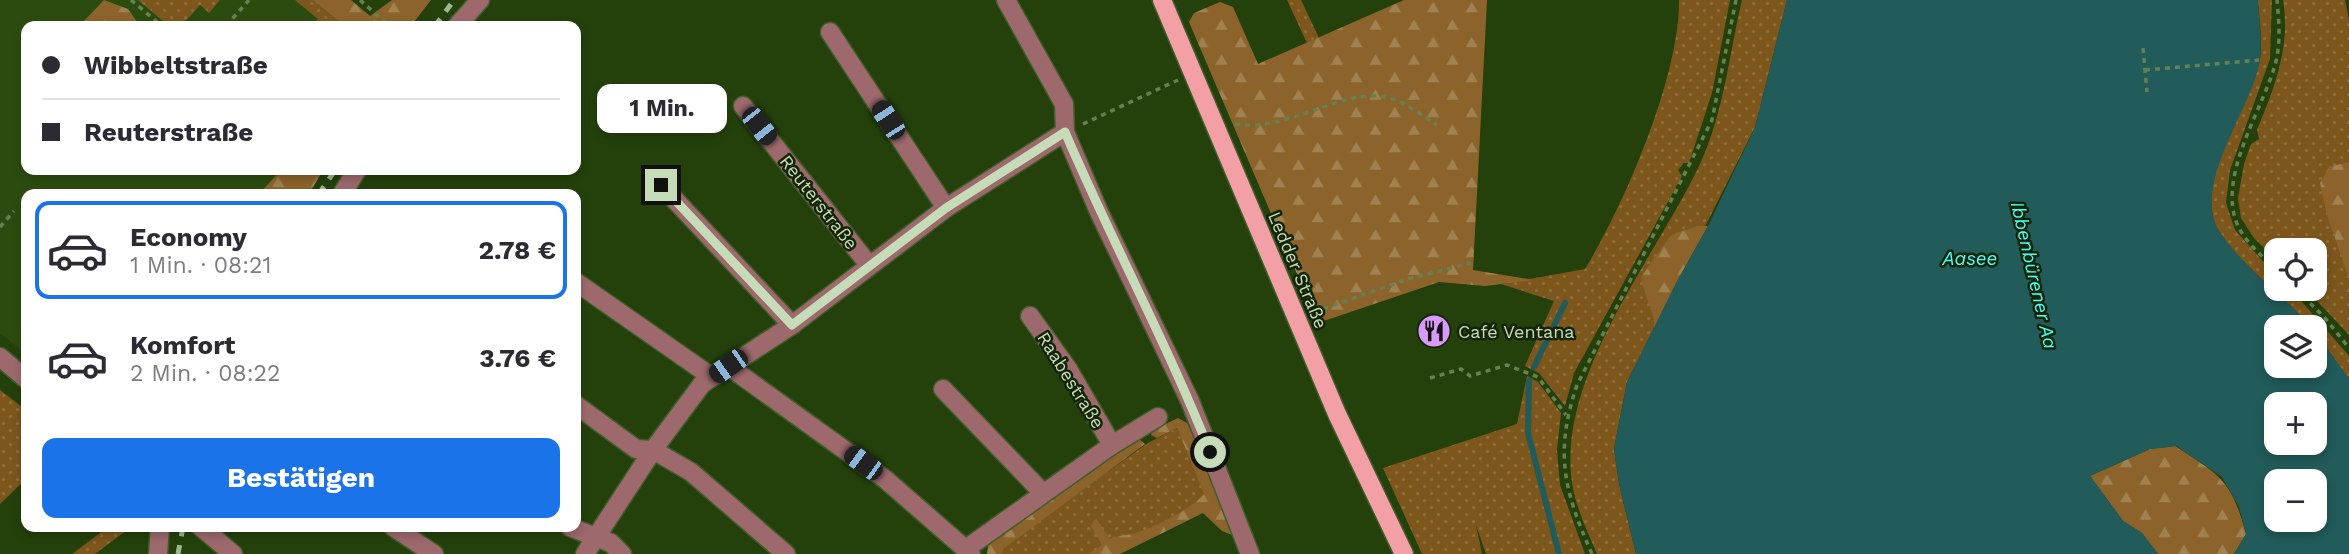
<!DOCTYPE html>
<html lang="de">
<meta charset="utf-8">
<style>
body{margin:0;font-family:"Work Sans",sans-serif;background:#f2f2f3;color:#2b2b33;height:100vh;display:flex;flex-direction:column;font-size:26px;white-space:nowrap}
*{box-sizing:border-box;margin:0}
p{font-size:23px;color:#7c7c81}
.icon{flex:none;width:38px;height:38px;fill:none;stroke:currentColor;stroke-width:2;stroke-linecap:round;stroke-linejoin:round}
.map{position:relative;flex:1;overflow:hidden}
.side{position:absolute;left:21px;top:189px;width:560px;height:343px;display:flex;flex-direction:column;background:#fff;border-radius:14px;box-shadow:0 4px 10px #0003}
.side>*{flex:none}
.hud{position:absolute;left:21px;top:21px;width:560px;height:154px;border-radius:14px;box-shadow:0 4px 10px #0003;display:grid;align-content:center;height:154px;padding:0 21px;background:#fff}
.fabs{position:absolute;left:2264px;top:238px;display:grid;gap:14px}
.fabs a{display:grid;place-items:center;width:63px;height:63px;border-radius:14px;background:#fff;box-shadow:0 4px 10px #0003;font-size:35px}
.end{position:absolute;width:32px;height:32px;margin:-16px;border:9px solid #c6dcb9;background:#111;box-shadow:0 0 0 4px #111}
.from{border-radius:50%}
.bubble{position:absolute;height:49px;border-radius:14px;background:#fff;box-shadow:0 4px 10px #0003;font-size:23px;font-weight:700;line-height:49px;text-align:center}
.car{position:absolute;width:21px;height:42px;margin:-21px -10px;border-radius:9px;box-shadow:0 0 5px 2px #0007;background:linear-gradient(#222 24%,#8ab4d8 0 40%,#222 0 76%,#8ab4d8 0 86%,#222 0)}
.hud b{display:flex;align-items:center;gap:24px;height:66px;font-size:26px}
.hud b+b{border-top:2px solid #e1e1e2}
.hud i{width:18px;height:18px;background:#2b2b33}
ul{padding:12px 0 0;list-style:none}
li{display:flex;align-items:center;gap:21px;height:98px;margin:0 14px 10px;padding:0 7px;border:4px solid transparent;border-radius:14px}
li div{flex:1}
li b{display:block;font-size:26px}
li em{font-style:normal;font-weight:700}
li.current{border-color:#1a73e8}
li>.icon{width:63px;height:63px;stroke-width:1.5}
.action{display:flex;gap:14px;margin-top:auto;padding:14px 21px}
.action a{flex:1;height:80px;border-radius:14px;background:#1a73e8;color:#fff;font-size:28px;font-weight:700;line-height:80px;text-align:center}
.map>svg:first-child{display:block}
.built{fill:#2c4c0f}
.grass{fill:url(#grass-dots)}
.forest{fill:url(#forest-firs)}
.water{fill:#215b5a;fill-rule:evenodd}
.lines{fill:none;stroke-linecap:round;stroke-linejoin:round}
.stream{stroke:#215b5a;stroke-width:6}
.minor-casing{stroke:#415d2a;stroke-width:21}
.major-casing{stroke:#415d2a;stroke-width:21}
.path{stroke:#668152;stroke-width:3.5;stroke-dasharray:5 5;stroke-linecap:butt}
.minor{stroke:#9d696d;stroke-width:18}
.major{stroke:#f39fa6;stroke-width:18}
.rail{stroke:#9fb78f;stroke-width:5;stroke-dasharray:9 9;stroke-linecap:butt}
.route{stroke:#c6dcb9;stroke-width:9}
.labels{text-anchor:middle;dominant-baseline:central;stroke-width:5;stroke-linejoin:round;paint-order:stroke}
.street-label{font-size:18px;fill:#c6dcb9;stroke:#142407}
.poi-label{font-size:18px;fill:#c6dcb9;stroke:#142407;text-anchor:start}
.water-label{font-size:19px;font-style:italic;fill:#43fefb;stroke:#142407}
</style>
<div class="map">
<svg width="2349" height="554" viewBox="0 0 2349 554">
<defs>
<pattern id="grass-dots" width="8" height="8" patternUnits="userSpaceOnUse" patternTransform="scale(1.75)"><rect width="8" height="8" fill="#7d561b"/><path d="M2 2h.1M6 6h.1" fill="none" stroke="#8e6e3a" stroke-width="1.8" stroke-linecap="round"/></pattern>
<pattern id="forest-firs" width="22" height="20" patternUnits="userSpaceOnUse" patternTransform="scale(1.75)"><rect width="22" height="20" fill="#8c642b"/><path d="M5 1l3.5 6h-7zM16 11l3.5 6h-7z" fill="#a08151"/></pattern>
</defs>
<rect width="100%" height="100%" fill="#24410b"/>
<path class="built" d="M0,0h313l31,26h-318v144h297l-14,24h-283v160l-26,-21z"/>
<g class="grass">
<path d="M138,0h82l-11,13 -9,-8 -19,21h-12z"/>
<path d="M295,0h18l31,26h-31l5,-7z"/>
<path d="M1287,0h14l18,38 -12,5z"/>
<path d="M1679,0h51l-18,93 -23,70h-5l-6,7 4,6 -108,197 -9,33 -26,-33 -14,-7 29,-65 -53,-17 84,-15c40,-65 95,-194 94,-269z"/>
<path d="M1742,0h45l-32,127 -128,255 -13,67 5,35 17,70h-39c-11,-26 -24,-52 -26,-80 -9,-105 85,-217 129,-310 24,-52 29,-109 42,-164z"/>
<path d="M2258,0h14l-2,59 -40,111 -4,33 9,27 42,47v12h13l7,7 52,60v23l-34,-47v-5h-4c-29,-33 -68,-59 -92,-96 -29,-46 33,-126 41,-172 3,-19 -1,-41 -2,-59z"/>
<path d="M2283,0h62l4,20v315l-43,-46h9v-39h-38v11l-23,-23 -13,-20 -3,-20 6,-34 7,-20 8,-5 -2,-9c17,-41 34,-84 26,-130z"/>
<path d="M1527,376l11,6 23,31 -4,37 3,35 25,69h-99l-10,-29 6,29h-60l-39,-86 134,-44z"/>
<path d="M0,390l26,20v69l-26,25z"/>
<path d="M1177,428l31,75 -96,51h-121l157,-111z"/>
<path d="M108,527h23l-36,27h-23z"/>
</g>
<g class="forest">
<path d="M104,0l24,9 12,17h-61z"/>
<path d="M313,0h38l19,16 22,-16h39l-20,26h-67z"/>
<path d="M1404,0h83l-14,270 61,10 -49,6 -46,-4 -121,41 -129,-301 5,-9 26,-11 13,5 25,57z"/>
<path d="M2349,162v116l-22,-63 -7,-32 9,-16z"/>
<path d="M281,170h42l-14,24h-50z"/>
<path d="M1698,226h10l-32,57 -21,47c-1,-20 -11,-34 -14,-53l30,-42z"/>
<path d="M1178,418l9,5 4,8 41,104 -10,-4 -19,-18 -83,41h-32l14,-9 -11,-19 5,-8 14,21c8,-4 13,-3 21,-5 18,-3 62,-26 73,-40l-27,-66 -20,10 -6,-3 2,-5z"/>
<path d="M1138,438l7,6 -142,105 -1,5h-15l1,-9 9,-9z"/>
<path d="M2175,446c46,30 56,33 71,88l-12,20h-76l-16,-21 -19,-12 -33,-45 60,-27z"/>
</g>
<path class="water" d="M1787,0h471c1,19 4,40 2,59 -6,47 -70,125 -41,172 24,37 63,63 92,96h-34v39h38v-34l34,47v175h-115l12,-20 -7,-27 -17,-30 -46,-31 -26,3 -60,27 33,45 19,12 16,21h-522l-17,-70 -5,-35 13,-67 49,-99 32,-57 47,-99zM2277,404h38v39h-38zM2277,481h38v39h-38z"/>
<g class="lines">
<g class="stream">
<path d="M1534,367l31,-64"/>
<path d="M1529,381l-1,52 31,121"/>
</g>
<defs>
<g id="minor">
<path d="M1006,0l58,104 1,28 34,80 91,189 60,153"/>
<path d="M457,26l23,-26"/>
<path d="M830,32l116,176"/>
<path d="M743,106l126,159"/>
<path d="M661,185l131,140"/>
<path d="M342,194l15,-24"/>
<path d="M576,282l136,95"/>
<path d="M1030,316l38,53 44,76 46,-28"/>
<path d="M0,357l26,22"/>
<path d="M728,366l157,113 86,75"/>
<path d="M943,389l99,103"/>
<path d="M576,405l60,44 17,1 38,22 95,82"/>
<path d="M201,527l32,27"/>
<path d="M393,527l41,27"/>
<path d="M570,527l41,16 11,11"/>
<path d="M967,548l145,-103"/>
<path d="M158,554l2,-27"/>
<path d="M585,554l68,-104 49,-66 90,-59 154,-117 119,-76"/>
</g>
<path id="major" d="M1162,0l175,414 67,140"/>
</defs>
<use href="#minor" class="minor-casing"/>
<use href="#major" class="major-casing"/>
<g class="path">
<path d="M131,0l31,26"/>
<path d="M360,0l29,26"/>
<path d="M226,26l23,-26"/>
<path d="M2143,48l4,44"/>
<path d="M2145,70l114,-10"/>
<path d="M1083,124l95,-44"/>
<path d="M1235,124c51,8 99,-31 143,-28 22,2 41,17 59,29"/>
<path d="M0,227l14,-16"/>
<path d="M2277,270c-14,-13 -31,-27 -39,-44 -22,-48 24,-115 37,-161 6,-21 4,-43 2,-65"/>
<path d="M2296,289l29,29 24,30"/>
<path d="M1314,312l94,-33 63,-16"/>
<path d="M1430,378l31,-9 9,7 37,-11 31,12 28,38"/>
<path d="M1592,554c-28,-63 -38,-101 -15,-169l135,-265 24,-120"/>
</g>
<use href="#minor" class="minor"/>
<use href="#major" class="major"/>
<g class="rail">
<path d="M435,26l19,-26"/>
<path d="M319,194l16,-24"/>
<path d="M178,554l5,-27"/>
</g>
</g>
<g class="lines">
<path class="route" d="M661,185l131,140 154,-117 119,-76c46,108 102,211 145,320"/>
</g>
<defs>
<symbol id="restaurant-disc" viewBox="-11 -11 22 22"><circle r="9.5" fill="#d89af8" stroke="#142407"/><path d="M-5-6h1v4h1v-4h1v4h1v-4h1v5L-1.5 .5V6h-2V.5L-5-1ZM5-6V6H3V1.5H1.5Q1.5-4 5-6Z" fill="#111"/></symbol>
</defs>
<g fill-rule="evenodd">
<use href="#restaurant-disc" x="1415" y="312" width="38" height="38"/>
</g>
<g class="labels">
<g class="street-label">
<text transform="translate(819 202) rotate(52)">Reuterstraße</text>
<text transform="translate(1298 270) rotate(67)">Ledder Straße</text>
<text transform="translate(1071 380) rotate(58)">Raabestraße</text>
</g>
<g class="poi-label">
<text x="1458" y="331">Café Ventana</text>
</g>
<g class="water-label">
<text x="1970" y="258">Aasee</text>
<text transform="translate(2034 275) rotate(77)">Ibbenbürener Aa</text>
</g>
</g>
</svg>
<div class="fabs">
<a><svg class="icon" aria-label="locate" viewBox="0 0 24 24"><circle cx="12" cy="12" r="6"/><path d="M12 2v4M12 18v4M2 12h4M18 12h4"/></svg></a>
<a><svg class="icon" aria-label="layers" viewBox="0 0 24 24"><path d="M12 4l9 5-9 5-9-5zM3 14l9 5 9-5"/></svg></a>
<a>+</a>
<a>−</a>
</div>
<i class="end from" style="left:1210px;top:452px"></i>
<i class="end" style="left:661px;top:185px"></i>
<div class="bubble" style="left:597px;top:84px;width:130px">1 Min.</div>
<i class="car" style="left:888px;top:120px;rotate:327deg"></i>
<i class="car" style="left:759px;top:126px;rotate:142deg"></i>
<i class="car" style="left:728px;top:366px;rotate:235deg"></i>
<i class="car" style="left:863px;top:463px;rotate:306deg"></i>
<div class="hud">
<b><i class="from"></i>Wibbeltstraße</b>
<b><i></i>Reuterstraße</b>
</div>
<section class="side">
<ul>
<li class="current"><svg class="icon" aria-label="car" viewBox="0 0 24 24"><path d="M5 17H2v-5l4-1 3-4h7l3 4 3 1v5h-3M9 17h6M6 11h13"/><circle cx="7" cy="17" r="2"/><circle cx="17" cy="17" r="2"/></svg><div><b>Economy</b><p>1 Min. · 08:21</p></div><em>2.78 €</em></li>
<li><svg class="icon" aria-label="car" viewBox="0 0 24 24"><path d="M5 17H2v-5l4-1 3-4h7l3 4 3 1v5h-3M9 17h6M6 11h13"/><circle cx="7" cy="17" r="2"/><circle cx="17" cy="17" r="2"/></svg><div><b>Komfort</b><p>2 Min. · 08:22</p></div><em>3.76 €</em></li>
</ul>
<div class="action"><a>Bestätigen</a></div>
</section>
</div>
